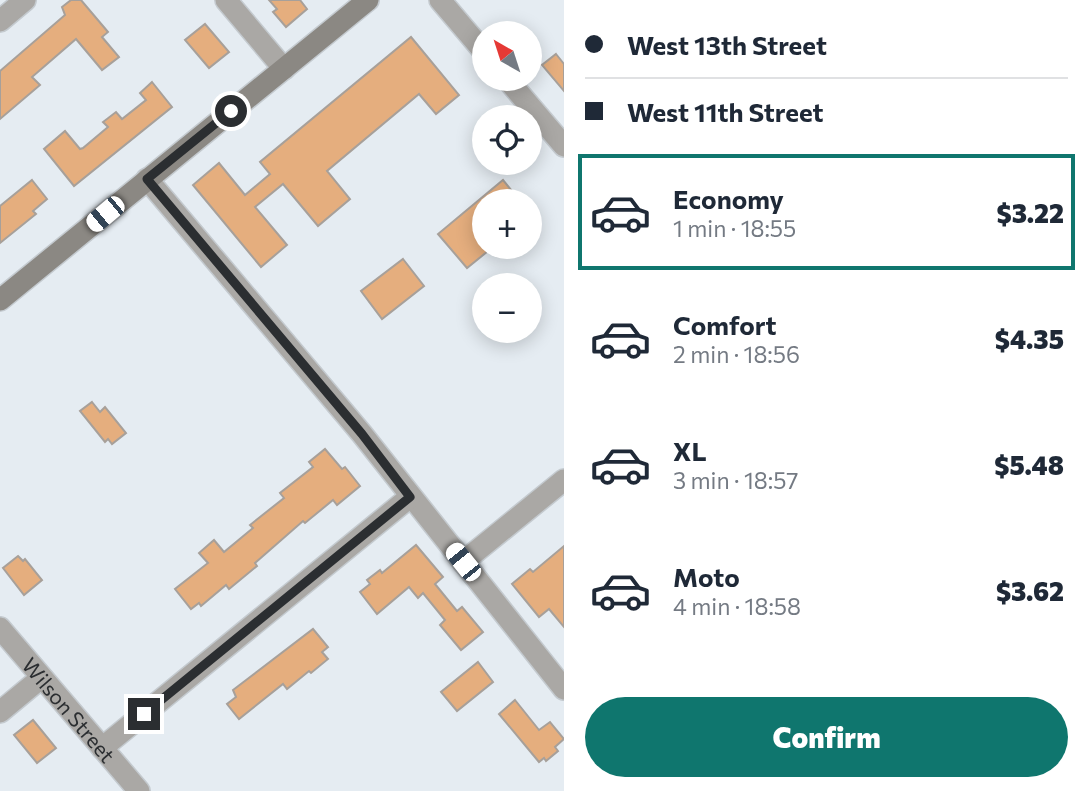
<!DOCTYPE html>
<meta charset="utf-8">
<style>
body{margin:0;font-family:Commissioner,sans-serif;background:#f2f2f3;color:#1f2937;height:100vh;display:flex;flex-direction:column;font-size:26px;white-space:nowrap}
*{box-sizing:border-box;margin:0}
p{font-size:23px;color:#747a83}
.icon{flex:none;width:38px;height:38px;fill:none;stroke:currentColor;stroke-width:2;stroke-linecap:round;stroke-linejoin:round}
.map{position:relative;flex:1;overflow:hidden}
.drawer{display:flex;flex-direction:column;background:#fff;width:525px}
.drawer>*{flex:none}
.hud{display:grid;align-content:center;height:154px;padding:0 21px;background:#fff}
.needle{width:46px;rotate:321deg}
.controls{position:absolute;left:472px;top:21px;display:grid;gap:14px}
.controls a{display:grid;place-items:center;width:70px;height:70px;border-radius:50%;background:#fff;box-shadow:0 4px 18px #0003;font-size:35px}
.end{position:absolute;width:32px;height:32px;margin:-16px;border:9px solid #2b2e31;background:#fff;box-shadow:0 0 0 4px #fff}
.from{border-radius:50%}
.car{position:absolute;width:21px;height:42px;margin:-21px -10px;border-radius:9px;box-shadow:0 0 5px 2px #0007;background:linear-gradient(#fff 24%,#345 0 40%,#fff 0 76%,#345 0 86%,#fff 0)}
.hud b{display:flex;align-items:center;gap:24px;height:66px;font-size:26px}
.hud b+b{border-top:2px solid #e0e1e3}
.hud i{width:18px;height:18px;background:#1f2937}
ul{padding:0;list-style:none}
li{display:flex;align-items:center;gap:21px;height:116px;margin:0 14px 10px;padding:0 7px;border:4px solid transparent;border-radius:0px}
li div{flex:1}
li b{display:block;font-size:26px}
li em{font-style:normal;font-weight:800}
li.current{border-color:#0f766e}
li>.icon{width:63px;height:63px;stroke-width:1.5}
.button{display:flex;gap:14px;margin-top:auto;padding:14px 21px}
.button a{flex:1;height:80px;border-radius:42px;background:#0f766e;color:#fff;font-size:28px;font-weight:800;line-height:80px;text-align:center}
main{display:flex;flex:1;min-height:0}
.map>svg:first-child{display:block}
.building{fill:#e5ae7e;stroke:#a7a09a;stroke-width:2}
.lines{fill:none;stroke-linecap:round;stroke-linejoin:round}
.street-casing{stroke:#c4cacf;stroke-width:24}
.secondary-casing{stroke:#c4cacf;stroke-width:24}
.street{stroke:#aaa8a5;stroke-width:21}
.secondary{stroke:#8b8883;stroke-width:21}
.route{stroke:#2b2e31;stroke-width:9}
.labels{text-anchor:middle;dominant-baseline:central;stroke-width:5;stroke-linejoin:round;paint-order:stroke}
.street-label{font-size:21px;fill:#2b2e31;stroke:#f3f9fe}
</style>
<main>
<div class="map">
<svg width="564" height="791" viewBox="0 0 564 791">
<rect width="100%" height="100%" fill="#e5ecf2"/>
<g class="building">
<path d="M71,0h10l27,32 -6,5 17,20 -17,13 -26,-31 -44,38 8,8 -40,34v-48l65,-56 -3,-8z"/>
<path d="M269,0h31l7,9 -21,18 -13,-15 4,-3z"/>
<path d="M205,24l24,28 -20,16 -24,-28z"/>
<path d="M411,37l48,58 -23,19 -17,-20 -92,77 23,28 -32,27 -35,-42 -28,23 32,38 -26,22 -68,-82 26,-22 26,32 25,-21 -10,-12z"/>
<path d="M556,54l8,10v27l-22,-26z"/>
<path d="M152,82l20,25 -98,79 -30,-37 21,-18 15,18 3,-1 25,-21 -5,-5 13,-10 6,7 24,-19 -6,-7z"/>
<path d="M32,180l15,19 -14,12 3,3 -36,29v-37z"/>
<path d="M503,180l17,21h-35v46h8l-26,21 -29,-34z"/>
<path d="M403,259l21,27 -42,33 -21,-28z"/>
<path d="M92,402l8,10 5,-5 21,26 -14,11 -4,-5 -3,3 -25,-31z"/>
<path d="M325,449l17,20 3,-2 15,19 -23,19 -4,-5 -28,23 -2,-2 -48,42 2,3 -28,23 -3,-4 -25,21 -2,-3 -8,6 -16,-20 33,-26 -9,-10 15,-13 10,12 29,-24 -3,-3 34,-27 -4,-5 33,-26 -4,-5z"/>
<path d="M416,545l27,32 -8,7 22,27 5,-4 21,25 -22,18 -21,-25 5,-5 -22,-27 -5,5 -9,-11 -32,27 -17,-22 10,-8 -3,-4 13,-10 2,3z"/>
<path d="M564,546v81l-15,-18 -10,8 -27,-33 18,-15 3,3z"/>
<path d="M18,556l5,5 2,-2 17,21 -18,15 -21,-27z"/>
<path d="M313,629l15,18 -6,5 6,7 -17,14 -2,-2 -22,18 -4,-5 -44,35 -12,-15 9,-7 -3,-7z"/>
<path d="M478,662l15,20 -36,29 -16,-19z"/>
<path d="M515,700l24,30 11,-8 14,17 -9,8 3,4 -12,10 -2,-3 -5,4 -40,-48z"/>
<path d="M33,720l23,28 -19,15 -23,-28z"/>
</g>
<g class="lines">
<defs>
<g id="street">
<path d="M226,0l58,69"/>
<path d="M440,0l45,53"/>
<path d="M0,21l25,-21"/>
<path d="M507,79l57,67"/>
<path d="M147,179l215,255 202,255"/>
<path d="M463,562l101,-82"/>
<path id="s1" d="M0,628l139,163"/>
<path d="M0,712l41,-34"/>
<path d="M102,748l308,-251"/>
</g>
<path id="secondary" d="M0,300l368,-300"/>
</defs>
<use href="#street" class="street-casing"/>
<use href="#secondary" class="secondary-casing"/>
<use href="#street" class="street"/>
<use href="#secondary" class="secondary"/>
</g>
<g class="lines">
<path class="route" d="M144,714l266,-217 -48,-63 -215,-255 84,-68"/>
</g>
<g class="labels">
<g class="street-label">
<text stroke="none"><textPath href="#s1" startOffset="107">Wilson Street</textPath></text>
</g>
</g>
</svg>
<div class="controls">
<a><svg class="needle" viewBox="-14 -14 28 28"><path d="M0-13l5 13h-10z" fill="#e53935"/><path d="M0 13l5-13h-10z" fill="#747a83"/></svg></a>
<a><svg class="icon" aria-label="locate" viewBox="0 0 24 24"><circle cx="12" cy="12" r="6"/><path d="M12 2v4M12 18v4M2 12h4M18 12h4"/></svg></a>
<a>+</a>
<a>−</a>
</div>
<i class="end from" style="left:231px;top:111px"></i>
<i class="end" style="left:144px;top:714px"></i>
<i class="car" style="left:105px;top:214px;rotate:230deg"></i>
<i class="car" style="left:463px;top:562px;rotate:321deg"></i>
</div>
<section class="drawer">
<div class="hud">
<b><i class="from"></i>West 13th Street</b>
<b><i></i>West 11th Street</b>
</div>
<ul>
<li class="current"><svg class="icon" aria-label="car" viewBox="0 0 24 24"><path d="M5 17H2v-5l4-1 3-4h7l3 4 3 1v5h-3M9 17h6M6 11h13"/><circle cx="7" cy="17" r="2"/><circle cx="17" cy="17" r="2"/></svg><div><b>Economy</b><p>1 min · 18:55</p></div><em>$3.22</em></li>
<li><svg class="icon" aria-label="car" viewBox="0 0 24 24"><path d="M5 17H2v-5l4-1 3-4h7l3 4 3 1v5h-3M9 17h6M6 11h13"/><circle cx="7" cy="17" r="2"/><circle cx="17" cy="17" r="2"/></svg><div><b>Comfort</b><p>2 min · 18:56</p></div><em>$4.35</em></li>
<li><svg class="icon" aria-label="car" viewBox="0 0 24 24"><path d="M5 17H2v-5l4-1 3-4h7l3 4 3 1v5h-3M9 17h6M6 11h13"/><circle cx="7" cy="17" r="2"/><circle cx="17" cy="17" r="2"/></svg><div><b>XL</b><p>3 min · 18:57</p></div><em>$5.48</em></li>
<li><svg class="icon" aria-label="car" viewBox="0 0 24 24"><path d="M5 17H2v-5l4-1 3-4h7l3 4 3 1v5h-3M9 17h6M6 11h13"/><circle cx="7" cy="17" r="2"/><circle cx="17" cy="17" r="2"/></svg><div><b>Moto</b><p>4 min · 18:58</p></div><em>$3.62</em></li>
</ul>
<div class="button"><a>Confirm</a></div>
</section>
</main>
